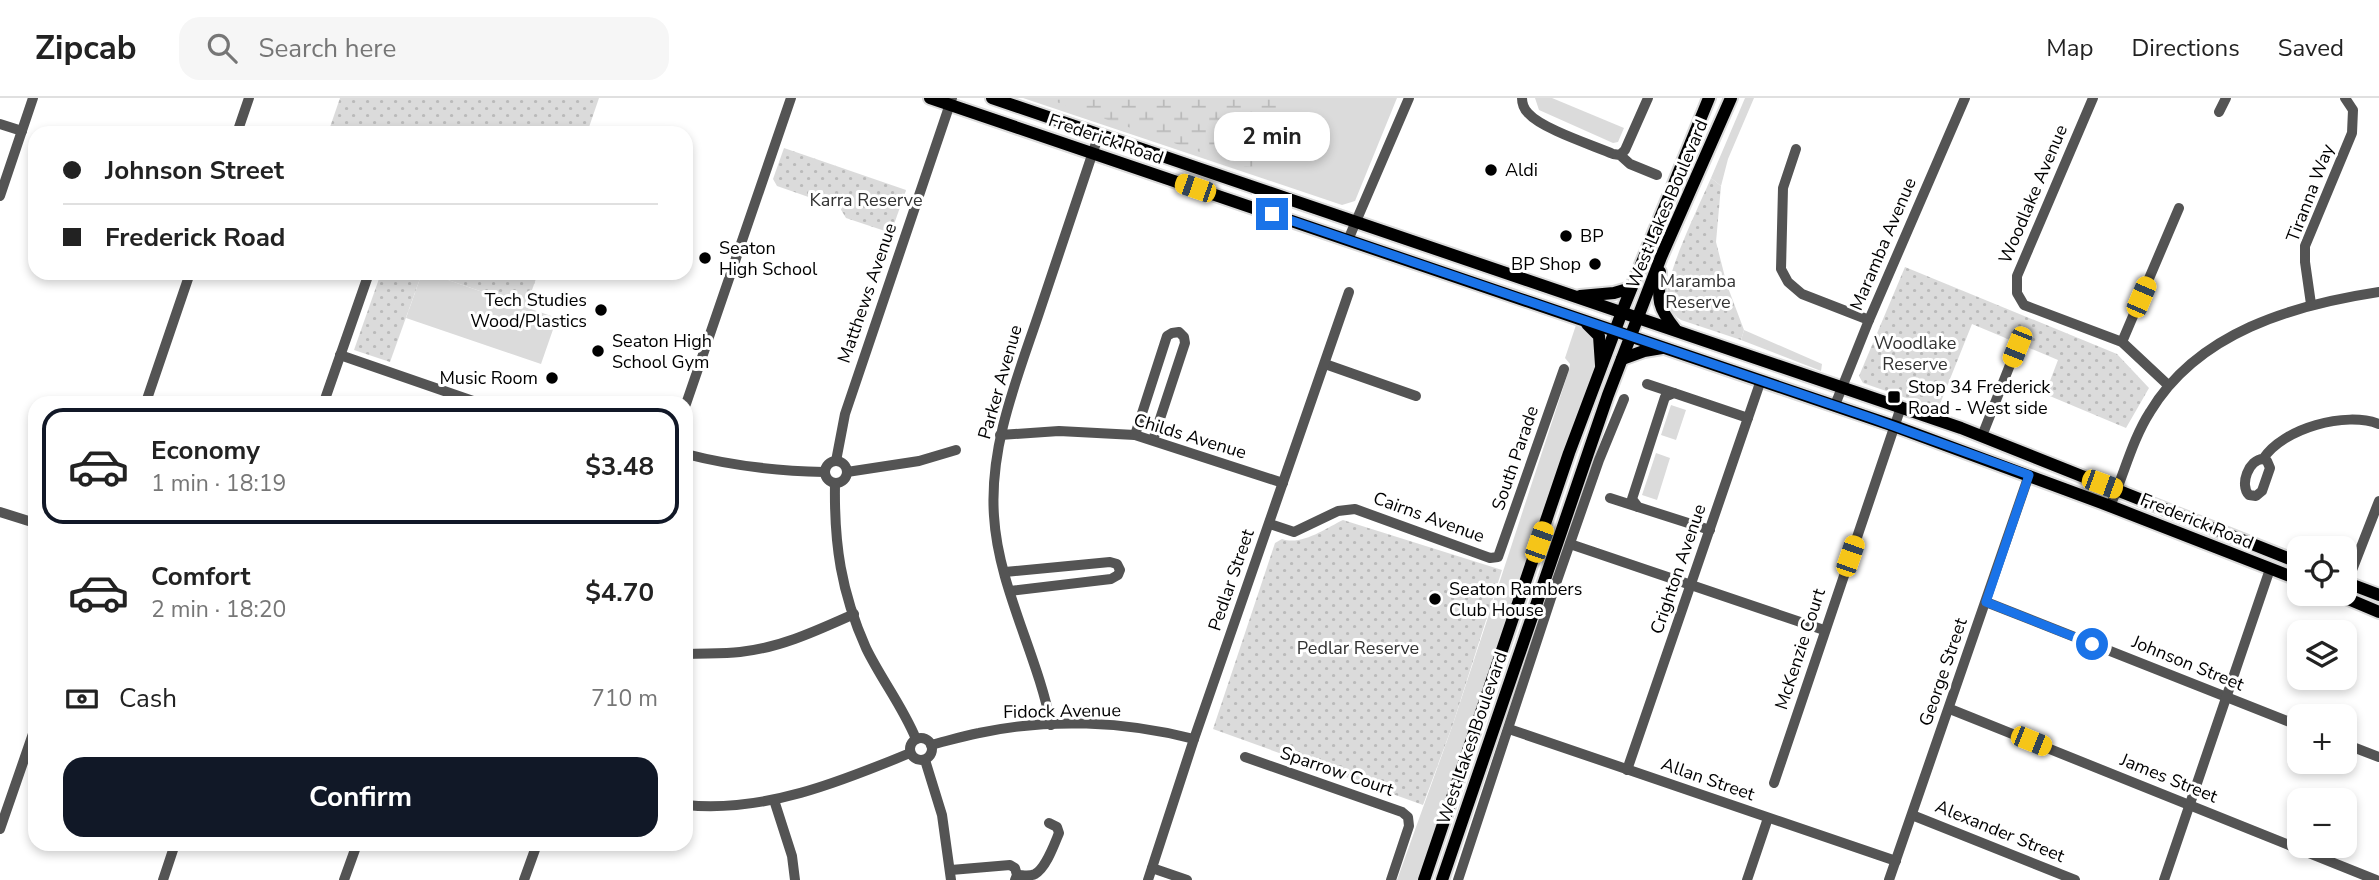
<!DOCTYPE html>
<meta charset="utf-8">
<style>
body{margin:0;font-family:"Nunito Sans",sans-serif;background:#f6f6f6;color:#222;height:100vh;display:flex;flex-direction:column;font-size:26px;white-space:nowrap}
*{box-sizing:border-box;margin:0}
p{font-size:23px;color:#767676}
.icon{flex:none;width:38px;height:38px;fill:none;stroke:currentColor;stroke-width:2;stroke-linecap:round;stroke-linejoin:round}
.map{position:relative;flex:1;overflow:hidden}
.side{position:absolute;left:28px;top:298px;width:665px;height:455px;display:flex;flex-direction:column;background:#fff;border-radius:21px;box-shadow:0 4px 10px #0003}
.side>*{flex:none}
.banner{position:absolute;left:28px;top:28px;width:665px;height:154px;border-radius:21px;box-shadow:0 4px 10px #0003;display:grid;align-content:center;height:154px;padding:0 35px;background:#fff}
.fabs{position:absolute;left:2287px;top:438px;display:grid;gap:14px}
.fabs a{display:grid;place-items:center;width:70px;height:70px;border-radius:14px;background:#fff;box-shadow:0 4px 10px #0003;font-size:35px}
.end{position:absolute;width:32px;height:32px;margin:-16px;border:9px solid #1a73e8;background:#fff;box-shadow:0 0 0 4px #fff}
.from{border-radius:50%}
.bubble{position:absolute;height:49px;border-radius:21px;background:#fff;box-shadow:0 4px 10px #0003;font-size:23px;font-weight:700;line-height:49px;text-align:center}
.car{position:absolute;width:21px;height:42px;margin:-21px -10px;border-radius:9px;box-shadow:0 0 5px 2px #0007;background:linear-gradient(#f5c518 24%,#345 0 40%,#f5c518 0 76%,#345 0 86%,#f5c518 0)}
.banner b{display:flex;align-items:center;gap:24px;height:66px;font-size:26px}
.banner b+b{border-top:2px solid #e0e0e0}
.banner i{width:18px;height:18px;background:#222}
ul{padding:12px 0 0;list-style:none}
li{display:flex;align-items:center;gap:21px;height:116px;margin:0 14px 10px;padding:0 21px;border:4px solid transparent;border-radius:21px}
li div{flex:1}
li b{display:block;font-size:26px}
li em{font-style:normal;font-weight:700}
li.selected{border-color:#111827}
li>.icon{width:63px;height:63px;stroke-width:1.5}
.pay{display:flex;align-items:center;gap:18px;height:77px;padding:0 35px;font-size:26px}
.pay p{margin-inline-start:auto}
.action{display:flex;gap:14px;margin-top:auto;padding:14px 35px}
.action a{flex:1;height:80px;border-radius:21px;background:#111827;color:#fff;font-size:28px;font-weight:700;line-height:80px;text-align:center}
header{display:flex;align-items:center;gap:42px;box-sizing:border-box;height:98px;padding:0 35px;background:#fff;border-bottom:2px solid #e0e0e0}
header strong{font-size:33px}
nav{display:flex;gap:38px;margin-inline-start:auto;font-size:24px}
.search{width:490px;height:63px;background:#f6f6f6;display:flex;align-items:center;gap:18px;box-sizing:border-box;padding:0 24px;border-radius:21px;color:#767676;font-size:26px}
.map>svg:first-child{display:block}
.grass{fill:#dbdbdb}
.wetland{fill:url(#wetland-marsh)}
.park{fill:url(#park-dots)}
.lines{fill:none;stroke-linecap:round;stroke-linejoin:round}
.major-casing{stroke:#dbdbdb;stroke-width:16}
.minor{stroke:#545454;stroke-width:10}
.major{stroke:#000;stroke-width:12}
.route{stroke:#1a73e8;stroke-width:9}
.poi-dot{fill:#000;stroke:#fff;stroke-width:2.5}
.labels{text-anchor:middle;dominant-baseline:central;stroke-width:6;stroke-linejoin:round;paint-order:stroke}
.street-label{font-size:18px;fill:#000;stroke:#fff}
.poi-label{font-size:18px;fill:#000;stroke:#fff;text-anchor:start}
.park-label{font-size:18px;fill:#323232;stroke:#fff}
</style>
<header>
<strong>Zipcab</strong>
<div class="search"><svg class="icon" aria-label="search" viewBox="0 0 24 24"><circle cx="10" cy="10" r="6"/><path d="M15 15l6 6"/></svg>Search here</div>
<nav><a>Map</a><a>Directions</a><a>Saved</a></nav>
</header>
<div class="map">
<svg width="2379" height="782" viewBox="0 0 2379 782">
<defs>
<pattern id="wetland-marsh" width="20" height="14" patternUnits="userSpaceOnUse" patternTransform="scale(1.75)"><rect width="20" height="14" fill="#dbdbdb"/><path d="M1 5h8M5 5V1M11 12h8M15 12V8" fill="none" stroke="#bababa"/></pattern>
<pattern id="park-dots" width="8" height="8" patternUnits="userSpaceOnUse" patternTransform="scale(1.75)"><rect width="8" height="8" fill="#dbdbdb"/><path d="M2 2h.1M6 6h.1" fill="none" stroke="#bababa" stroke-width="1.8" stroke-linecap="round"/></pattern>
</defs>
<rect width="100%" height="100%" fill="#fff"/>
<g class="grass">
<path d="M1023,0h374l-42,103 -13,4z"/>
<path d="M1535,0h17l72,30 -6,14 -5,1 -74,-33z"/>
<path d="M1745,0h9l-26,61 -7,27 -10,-8z"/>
<path d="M422,175h6l129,45 -16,46 -135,-46z"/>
<path d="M1577,224c18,15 21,22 17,45l-176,513h-21l56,-156 116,-354 1,-6 -5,-6z"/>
<path d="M1744,232l78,34 -1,7 -80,-31z"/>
<path d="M1671,307l15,5 -10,30 -15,-5z"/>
<path d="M1656,355l14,5 -13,42 -15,-5z"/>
</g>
<path class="wetland" d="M1045,0h228l12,29c-8,25 -14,40 -42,40z"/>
<g class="park">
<path d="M340,0h259l-12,35h-259z"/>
<path d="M784,50l122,42 -15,43 -45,-15 -6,-10 -63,-22 -4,-7z"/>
<path d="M1711,80l10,8 -5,56 11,43 17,45 -3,10 -60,-20c-8,-5 -13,-13 -14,-23 -1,-24 33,-93 44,-119z"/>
<path d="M1905,169l212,87 32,34 -23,40 -81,-34 13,-34 -86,-36 -34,85 -75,-26 -4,-7z"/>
<path d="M381,175h41l-32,89 -36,-12z"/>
<path d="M428,175h110l-12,34z"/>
<path d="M1343,422l159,50 -49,154 -30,81 -210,-76 62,-186 7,-4c20,7 44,-11 61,-19z"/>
</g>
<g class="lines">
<defs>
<g id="major">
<path d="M930,0l964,328 216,80 190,74"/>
<path d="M992,0l969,330 339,135"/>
<path d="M1660,174c-2,28 -3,34 15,57"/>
<path d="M1580,198l34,-3 17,-5"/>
<path d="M1587,226l12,12 2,29"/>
<path d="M1622,261l22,-8 18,-3"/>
<path d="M2345,484l34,13"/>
<path d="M2334,495l45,19"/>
<path d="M1424,782l145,-427 56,-149 84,-206"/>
<path d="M1442,782l166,-485 53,-138 70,-159"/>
</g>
</defs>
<use href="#major" class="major-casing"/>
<g class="minor">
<path d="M1522,0c0,6 1,10 6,15 14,16 64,32 85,41l7,1 10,9 27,11"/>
<path d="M2093,0l-76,178v17l7,12 98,37 46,43"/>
<path d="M2219,14l7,-14"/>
<path d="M0,26l22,7"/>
<path d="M237,35l12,-35"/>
<path d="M1796,51l-13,39 -2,81 7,13 14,12 67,26"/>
<path d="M1620,57l5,-5 23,-52"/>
<path d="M0,98l33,-98"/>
<path d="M1348,142l61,-142"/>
<path d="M2311,206l-6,-42v-16l47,-113 1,-23 -8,-12"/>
<path d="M2122,244l57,-134"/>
<path d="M340,257l136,47"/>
<path d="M1325,266l91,32"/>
<path d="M1647,286l27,9"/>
<path d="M146,304l44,-129"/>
<path d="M324,304l45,-129"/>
<path d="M686,306l105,-306"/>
<path d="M1835,307l34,-85 96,-222"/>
<path d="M1000,337l59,-4 76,4 148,48"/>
<path d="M1135,337l32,-99 5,-3 7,-1 5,5 1,6 -32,97"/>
<path d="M1982,338l35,-89"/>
<path d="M686,356c46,12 91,17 138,18"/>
<path d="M2263,361l4,2 3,7 -8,23 -6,5 -7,-1c-10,-10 0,-36 14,-36 20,-31 83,-48 116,-35"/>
<circle cx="836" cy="374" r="11"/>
<path d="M836,363l9,-47 107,-316"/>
<path d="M847,374l72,-11 37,-11"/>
<path d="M835,386c-1,60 6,108 31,164 15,31 37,59 50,91"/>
<path d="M1610,400l28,9"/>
<path d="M2110,408c14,-31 22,-66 40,-94 48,-80 143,-107 229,-120"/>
<path d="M0,414l35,11"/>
<path d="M1270,426l24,8 44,-21 17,-2 135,49 8,-1 66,-188"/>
<path d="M1710,432l-72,-23 -6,-8 33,-102 9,-4 74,25"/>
<path d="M1570,446l254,86"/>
<path d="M1005,474l105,-10 7,2 3,6 -2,5 -7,4 -101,12"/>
<path d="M2347,485l32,-82"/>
<path d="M1986,504l314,124"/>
<path d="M686,556c18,-1 37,0 54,-2 40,-4 78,-22 114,-38"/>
<path d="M1950,611l426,171"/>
<path d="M1051,627c-13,-69 -53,-139 -57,-209 -5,-71 24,-140 46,-206 20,-58 39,-117 59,-176"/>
<path d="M1509,631l387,132"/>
<circle cx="921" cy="651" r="11"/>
<path d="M2345,646l34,13"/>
<path d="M931,647c16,-4 32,-9 48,-12 69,-15 146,-12 215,6"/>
<path d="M1245,659l157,55 6,5 1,9 -18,54"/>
<path d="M925,662l17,55 9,65"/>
<path d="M1627,672l134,-390"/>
<path d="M1774,685l127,-376"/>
<path d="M774,702l18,56 3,24"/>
<path d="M686,707c77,8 154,-23 224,-52"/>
<path d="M1912,717l163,65"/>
<path d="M0,731l35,-101"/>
<path d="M1152,770l35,12"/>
<path d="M951,772l59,-5 5,3 2,7 -2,5"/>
<path d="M1017,777c6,0 12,2 18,-1 11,-6 19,-29 24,-41l-2,-6 -8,-4"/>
<path d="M163,782l12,-36"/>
<path d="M344,782l13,-36"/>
<path d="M524,782l13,-36"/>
<path d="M1148,782l46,-141 155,-447"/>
<path d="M1458,782l95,-288 46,-132 25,-61"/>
<path d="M1747,782l21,-62"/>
<path d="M1889,782l140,-405"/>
<path d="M2164,782l106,-311"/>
</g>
<use href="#major" class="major"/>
</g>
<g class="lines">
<path class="route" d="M1272,116l602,205 155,56 -43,127 106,42"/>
</g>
<g class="poi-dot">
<circle cx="1491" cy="72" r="7"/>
<circle cx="1566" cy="138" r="7"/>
<circle cx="705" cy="160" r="7"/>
<circle cx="1595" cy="166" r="7"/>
<circle cx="601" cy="212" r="7"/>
<circle cx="598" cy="253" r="7"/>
<circle cx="552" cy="280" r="7"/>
<rect x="1887" y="292" width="14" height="14" rx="3.5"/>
<circle cx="1435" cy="501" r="7"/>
</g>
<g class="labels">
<g class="street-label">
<text transform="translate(1106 41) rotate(19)">Frederick Road</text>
<text transform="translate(2310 95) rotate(-69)">Tiranna Way</text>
<text transform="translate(2033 96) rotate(-67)">Woodlake Avenue</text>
<text transform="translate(1667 106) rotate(-67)">West Lakes Boulevard</text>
<text transform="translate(1883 146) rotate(-67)">Maramba Avenue</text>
<text transform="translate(867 195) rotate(-71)">Matthews Avenue</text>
<text transform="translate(1000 284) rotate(-74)">Parker Avenue</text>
<text transform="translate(1190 338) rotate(17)">Childs Avenue</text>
<text transform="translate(1515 360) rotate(-71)">South Parade</text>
<text transform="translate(1429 419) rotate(20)">Cairns Avenue</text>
<text transform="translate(2197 423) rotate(22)">Frederick Road</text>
<text transform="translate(1678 471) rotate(-71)">Crighton Avenue</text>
<text transform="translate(1231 482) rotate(-71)">Pedlar Street</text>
<text transform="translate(1800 551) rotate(-72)">McKenzie Court</text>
<text transform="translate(2188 565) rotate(22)">Johnson Street</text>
<text transform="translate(1943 574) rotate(-71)">George Street</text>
<text transform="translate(1062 613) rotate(-1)">Fidock Avenue</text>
<text transform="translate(1472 640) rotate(-71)">West Lakes Boulevard</text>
<text transform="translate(1337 673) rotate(19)">Sparrow Court</text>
<text transform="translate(2169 680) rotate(22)">James Street</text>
<text transform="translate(1708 681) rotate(19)">Allan Street</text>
<text transform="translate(2000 733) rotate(22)">Alexander Street</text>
</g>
<g class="poi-label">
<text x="1505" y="72">Aldi</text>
<text x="1580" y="138">BP</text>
<text x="719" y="150">Seaton<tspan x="719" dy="21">High School</tspan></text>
<text x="1581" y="166" text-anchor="end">BP Shop</text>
<text x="587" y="202" text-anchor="end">Tech Studies<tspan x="587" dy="21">Wood/Plastics</tspan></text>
<text x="612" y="243">Seaton High<tspan x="612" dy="21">School Gym</tspan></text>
<text x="538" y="280" text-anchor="end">Music Room</text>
<text x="1908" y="289">Stop 34 Frederick<tspan x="1908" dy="21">Road - West side</tspan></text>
<text x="1449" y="491">Seaton Rambers<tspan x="1449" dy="21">Club House</tspan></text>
</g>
<g class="park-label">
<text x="866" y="102">Karra Reserve</text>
<text x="1698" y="183">Maramba<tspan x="1698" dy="21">Reserve</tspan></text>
<text x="1915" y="245">Woodlake<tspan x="1915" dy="21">Reserve</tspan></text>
<text x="1358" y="550">Pedlar Reserve</text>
</g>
</g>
</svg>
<div class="fabs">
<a><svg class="icon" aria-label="locate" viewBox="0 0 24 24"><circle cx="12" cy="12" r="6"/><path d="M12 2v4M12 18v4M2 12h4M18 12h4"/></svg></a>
<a><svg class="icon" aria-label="layers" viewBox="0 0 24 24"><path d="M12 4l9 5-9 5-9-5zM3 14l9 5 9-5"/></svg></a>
<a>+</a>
<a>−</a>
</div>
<i class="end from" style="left:2092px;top:546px"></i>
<i class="end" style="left:1272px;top:116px"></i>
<div class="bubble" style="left:1214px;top:14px;width:116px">2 min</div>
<i class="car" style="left:1195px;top:90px;rotate:289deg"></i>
<i class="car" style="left:2141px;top:199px;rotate:23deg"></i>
<i class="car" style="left:2017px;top:249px;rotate:202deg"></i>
<i class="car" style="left:2102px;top:386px;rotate:110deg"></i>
<i class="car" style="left:1539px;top:444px;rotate:19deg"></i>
<i class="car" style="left:1850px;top:458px;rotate:19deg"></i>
<i class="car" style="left:2031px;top:643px;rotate:112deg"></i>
<div class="banner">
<b><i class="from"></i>Johnson Street</b>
<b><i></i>Frederick Road</b>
</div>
<section class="side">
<ul>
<li class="selected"><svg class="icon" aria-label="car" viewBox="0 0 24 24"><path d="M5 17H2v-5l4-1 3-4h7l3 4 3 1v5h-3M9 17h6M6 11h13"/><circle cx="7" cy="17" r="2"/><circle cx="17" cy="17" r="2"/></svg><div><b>Economy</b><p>1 min · 18:19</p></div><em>$3.48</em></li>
<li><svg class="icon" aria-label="car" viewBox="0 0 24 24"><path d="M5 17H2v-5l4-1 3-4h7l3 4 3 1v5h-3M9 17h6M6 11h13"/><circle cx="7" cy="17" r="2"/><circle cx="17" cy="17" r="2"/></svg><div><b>Comfort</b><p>2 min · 18:20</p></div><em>$4.70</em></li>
</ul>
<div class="pay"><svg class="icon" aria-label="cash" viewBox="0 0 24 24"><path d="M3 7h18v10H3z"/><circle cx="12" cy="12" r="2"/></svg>Cash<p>710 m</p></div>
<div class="action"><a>Confirm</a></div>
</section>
</div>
